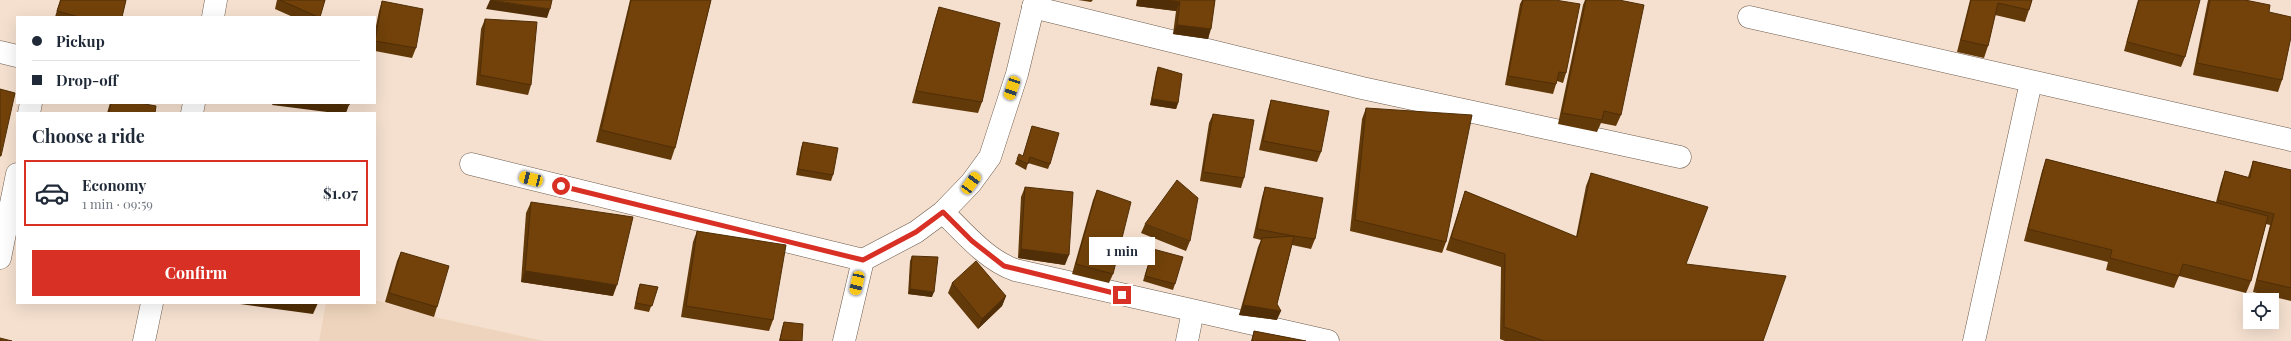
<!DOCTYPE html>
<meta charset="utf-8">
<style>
body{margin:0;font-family:"Playfair Display",serif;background:#f2f2f3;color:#1f2937;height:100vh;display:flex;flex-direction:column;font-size:15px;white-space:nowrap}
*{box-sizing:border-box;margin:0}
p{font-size:13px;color:#747a83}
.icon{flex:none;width:22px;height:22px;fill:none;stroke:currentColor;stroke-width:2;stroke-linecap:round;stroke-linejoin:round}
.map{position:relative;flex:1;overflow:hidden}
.details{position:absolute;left:16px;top:112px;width:360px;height:192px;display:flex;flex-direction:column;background:#fff;border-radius:0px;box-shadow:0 4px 16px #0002}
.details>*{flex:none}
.top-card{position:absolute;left:16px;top:16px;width:360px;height:88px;border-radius:0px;box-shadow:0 4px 16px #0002;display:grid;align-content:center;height:88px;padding:0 16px;background:#fff}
.tools{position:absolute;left:2243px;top:293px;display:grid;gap:8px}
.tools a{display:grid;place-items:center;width:36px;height:36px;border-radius:0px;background:#fff;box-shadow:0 4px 16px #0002;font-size:20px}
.end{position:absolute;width:18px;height:18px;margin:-9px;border:5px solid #d93025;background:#fff;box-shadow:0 0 0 2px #fff}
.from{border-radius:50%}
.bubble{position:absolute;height:28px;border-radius:0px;background:#fff;box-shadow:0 4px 16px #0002;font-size:13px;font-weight:700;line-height:28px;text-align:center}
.car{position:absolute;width:12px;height:24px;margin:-12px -6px;border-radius:5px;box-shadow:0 0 3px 1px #0007;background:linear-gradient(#f5c518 24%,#345 0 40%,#f5c518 0 76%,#345 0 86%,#f5c518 0)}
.top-card b{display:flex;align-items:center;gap:14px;height:38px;font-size:15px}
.top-card b+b{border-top:1px solid #e0e1e3}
.top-card i{width:10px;height:10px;background:#1f2937}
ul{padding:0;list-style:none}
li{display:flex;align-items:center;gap:12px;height:66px;margin:0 8px 6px;padding:0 8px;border:2px solid transparent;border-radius:0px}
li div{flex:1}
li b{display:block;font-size:15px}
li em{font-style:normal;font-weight:700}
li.on{border-color:#d93025}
li>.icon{width:36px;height:36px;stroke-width:1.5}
h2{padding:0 16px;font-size:18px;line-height:48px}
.button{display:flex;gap:8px;margin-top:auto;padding:8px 16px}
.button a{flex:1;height:46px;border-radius:0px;background:#d93025;color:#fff;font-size:16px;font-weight:700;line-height:46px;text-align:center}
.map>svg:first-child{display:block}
.built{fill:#eed4bc}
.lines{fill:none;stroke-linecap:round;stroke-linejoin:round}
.minor-casing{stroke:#6d5b4c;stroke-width:23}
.minor{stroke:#fff;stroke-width:22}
.wall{fill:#623909}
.shaded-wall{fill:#502e07}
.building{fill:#72420a;stroke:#502e07}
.route{stroke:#d93025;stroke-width:5}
</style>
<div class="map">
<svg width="2291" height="341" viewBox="0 0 2291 341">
<rect width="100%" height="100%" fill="#f5e0cf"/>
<path class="built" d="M375,300l59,17 110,24h-225l7,-38h49z"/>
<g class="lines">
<defs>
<g id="minor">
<path d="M1033,7l329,81 318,69"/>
<path d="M213,17l3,-17"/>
<path d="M1749,17l542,123"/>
<path d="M0,52l17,4"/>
<path d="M29,113l2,-10"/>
<path d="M192,113l2,-10"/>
<path d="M471,164l392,96"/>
<path d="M943,212c21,21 44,48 72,58l313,71"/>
<path d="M0,258l17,-84"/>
<path d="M144,341l8,-38"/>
<path d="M844,341l19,-81 53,-28 27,-20 28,-29 19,-26 27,-83 18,-74"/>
<path d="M1187,341l6,-30"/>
<path d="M1974,341l57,-259"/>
</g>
</defs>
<use href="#minor" class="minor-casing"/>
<use href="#minor" class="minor"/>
</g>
<g class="wall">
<path d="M60,0h66l-4,17h-67z"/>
<path d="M277,0h48l-5,17h-27l-18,-8z"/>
<path d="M630,0h81l-36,148 -4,12 -75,-18z"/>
<path d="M1078,0h15l-2,2z"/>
<path d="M1137,0h78l-7,39 -35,-5 3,-23 -40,-5z"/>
<path d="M1522,0h33l11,73 -3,10 -6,-2 -4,13 -48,-9 15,-81z"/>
<path d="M1585,0h34l2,115 -5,11 -15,-3 -4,9 -39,-8 25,-119z"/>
<path d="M1970,0h62l-3,10 -4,12 -30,-7 -7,31 -4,12 -27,-6z"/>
<path d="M2138,0h62l-15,57 -4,10 -57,-16z"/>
<path d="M2208,0h37l24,12 13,68 -4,12 -85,-17z"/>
<path d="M382,1l34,47 -4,10 -37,-7v-20l4,-20z"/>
<path d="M939,7l43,95 -4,11 -66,-10 23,-84z"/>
<path d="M485,19l46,66 -3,10 -52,-10 5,-56z"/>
<path d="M1158,67l20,36 -2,6 -26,-4 6,-32z"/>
<path d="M1271,100l50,52 -4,10 -58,-12 9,-40z"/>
<path d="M110,103h29l16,10h-48z"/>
<path d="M1366,108l80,134 -4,11 -92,-22 12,-112z"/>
<path d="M1213,114l31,64 -3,10 -41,-7 9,-58z"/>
<path d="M1032,126l18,38 -2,5 -20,-6 -2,7 -11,-6 2,-5 6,-3z"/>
<path d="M803,142l30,33 -2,6 -35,-6 5,-27z"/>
<path d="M2046,159l170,43 5,-19 4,-12 23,6 5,-16 38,9v131l-38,-9 17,-67 -4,-1 -15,57 -5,12 -67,-17 -5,12 -68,-18 2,-8 -84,-21 18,-70z"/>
<path d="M1591,173l95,91 77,77h-258l-5,-2 1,-72 -55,-17 15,-47 4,-12 111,46 10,-51z"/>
<path d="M1025,187l40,78 -47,-7 3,-61z"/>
<path d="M1265,187l50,52 -4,10 -19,-4 -15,59v16l-38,-5 19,-68 3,-7 -8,-2 9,-41z"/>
<path d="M1097,190l16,84 -4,9 -37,-9 21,-74z"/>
<path d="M531,202l82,94 -92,-14 5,-69z"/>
<path d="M1145,224l45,17 -4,10 -45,-18z"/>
<path d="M697,231l76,89 -4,11 -88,-14 12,-75z"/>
<path d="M1153,249l22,35 -2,6 -30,-9z"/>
<path d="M401,252l36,55 -3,10 -49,-15 12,-41z"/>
<path d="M912,256l20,41 -24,-3 2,-33z"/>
<path d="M952,283l54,13 -4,10 -24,23 -30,-36z"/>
<path d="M640,284l18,3 -9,25 -15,-3 4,-20z"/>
<path d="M784,322l18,19h-23l3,-13z"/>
<path d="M1254,331l52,10h-55z"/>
</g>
<g class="shaded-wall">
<path d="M490,0l60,9 -3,9 -61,-9z"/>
<path d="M1138,0h27l15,2 -4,9 -40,-5z"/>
<path d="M1177,25l34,4 -3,10 -35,-5z"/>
<path d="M1152,99l26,4 -2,6 -26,-4z"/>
<path d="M273,103h61l15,2 -3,8h-11l-63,-8z"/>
<path d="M1021,249l48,6 -4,10 -47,-7z"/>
<path d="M525,271l92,14 -4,11 -92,-14z"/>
<path d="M910,289l24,3 -2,5 -24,-3z"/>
<path d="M1006,296l-4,10 -24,23 4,-10z"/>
<path d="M233,303h85l-5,11z"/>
<path d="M1243,305l38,6 -4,9 -38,-5z"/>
</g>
<g class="building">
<path d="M61,0h65l-4,17h-43l-22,-6z"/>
<path d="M280,0h45l-5,17h-2z"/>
<path d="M490,0h62l-2,9z"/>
<path d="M631,0h80l-36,148 -74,-18z"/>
<path d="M1165,0h50l-4,29 -34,-4 3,-23z"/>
<path d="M1523,0h32l25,4 -14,69 -7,-1 -3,12 -48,-8z"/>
<path d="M1586,0h33l25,5 -23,110 -17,-4 -2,9 -40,-7z"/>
<path d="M1971,0h61l-3,10 -31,-7 -10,43 -27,-6z"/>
<path d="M2139,0h61l-15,57 -58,-15z"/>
<path d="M2210,0h35l25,5 -1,7 22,5v20l-9,43 -85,-17z"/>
<path d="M382,1l41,8 -7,39 -41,-7z"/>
<path d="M939,7l61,16 -18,79 -66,-11z"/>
<path d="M485,19l52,3 -6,63 -51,-10z"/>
<path d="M1158,67l24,7 -4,29 -26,-4z"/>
<path d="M0,89l15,4 -14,63h-1z"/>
<path d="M1271,100l58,11 -8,41 -58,-11z"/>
<path d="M111,103h28l17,3 -1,7h-46z"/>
<path d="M334,103h16l-1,2z"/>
<path d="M1366,108l106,7 -26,127 -91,-22z"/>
<path d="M1213,114l41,6 -10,58 -41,-6z"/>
<path d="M1032,126l27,7 -9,31 -20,-7 -2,7 -11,-5 2,-5 4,2z"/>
<path d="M803,142l35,6 -5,27 -35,-6z"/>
<path d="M2046,159l222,57 -17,65 -68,-17 -4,12 -69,-18 2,-8 -84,-21z"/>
<path d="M2253,161l38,9v118l-34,-8 17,-66 -56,-14 7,-29 25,7z"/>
<path d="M1591,173l117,34 -22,57 100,12 -23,65h-219l-40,-14 1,-73 -54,-16 14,-47 112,46z"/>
<path d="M1177,180l21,18 -8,43 -45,-17z"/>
<path d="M1025,187l48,5 -4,63 -48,-6z"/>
<path d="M1265,187l58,11 -8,41 -21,-3 -17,68 4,7 -38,-6 19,-67 32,-2 -37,-7z"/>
<path d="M1097,190l34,12 -18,72 -37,-10z"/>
<path d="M531,202l102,15 -16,68 -92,-14z"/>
<path d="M697,231l89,14 -13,75 -87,-14z"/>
<path d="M1153,249l30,8 -8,27 -30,-8z"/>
<path d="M401,252l48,14 -12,41 -48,-14z"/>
<path d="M912,256l26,1 -4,35 -24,-3z"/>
<path d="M976,261l30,35 -24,23 -30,-36z"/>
<path d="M640,284l18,3 -6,19 -16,-3z"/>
<path d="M784,322l19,2 -1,17 -22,-1z"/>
<path d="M1254,331l52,10h-54z"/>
<path d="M0,338l12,3h-12z"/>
</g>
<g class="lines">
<path class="route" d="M561,186l302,74 53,-28 27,-20 29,29 32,25 118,29"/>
</g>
</svg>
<div class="tools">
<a><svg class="icon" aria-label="locate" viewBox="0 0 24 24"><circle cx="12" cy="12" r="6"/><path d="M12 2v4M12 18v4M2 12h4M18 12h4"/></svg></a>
</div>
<i class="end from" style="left:561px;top:186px"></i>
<i class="end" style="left:1122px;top:295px"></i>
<div class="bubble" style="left:1089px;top:237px;width:66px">1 min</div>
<i class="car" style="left:1012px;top:88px;rotate:198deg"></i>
<i class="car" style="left:531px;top:179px;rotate:284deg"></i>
<i class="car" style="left:971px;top:183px;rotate:36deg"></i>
<i class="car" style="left:857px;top:283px;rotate:193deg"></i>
<div class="top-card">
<b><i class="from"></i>Pickup</b>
<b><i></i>Drop-off</b>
</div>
<section class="details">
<h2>Choose a ride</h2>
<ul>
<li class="on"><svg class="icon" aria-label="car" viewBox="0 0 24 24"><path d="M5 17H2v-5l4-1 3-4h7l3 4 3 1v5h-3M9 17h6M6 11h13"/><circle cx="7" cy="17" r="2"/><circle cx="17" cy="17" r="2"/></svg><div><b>Economy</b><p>1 min · 09:59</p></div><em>$1.07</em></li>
</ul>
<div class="button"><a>Confirm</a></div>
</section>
</div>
